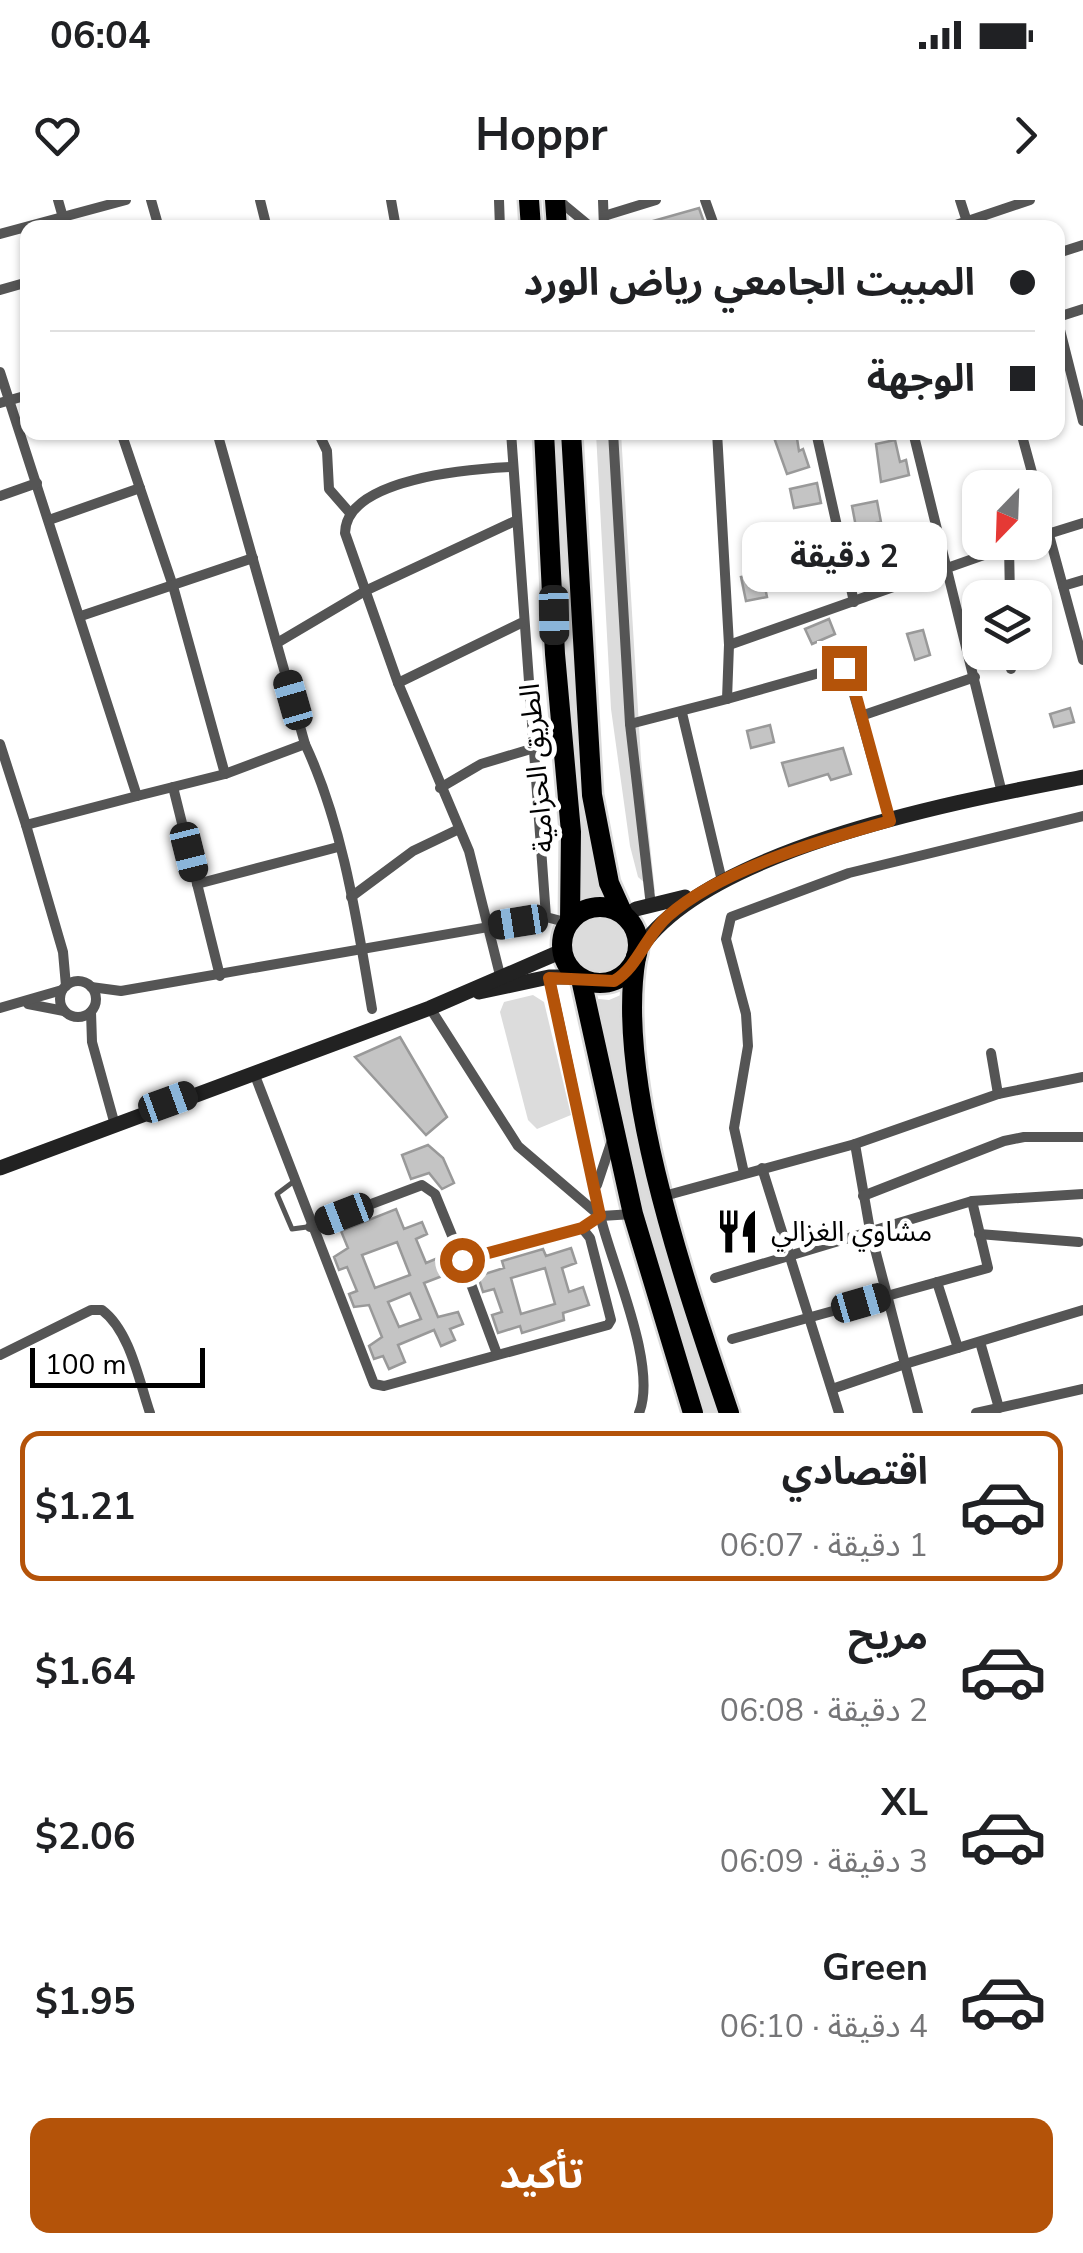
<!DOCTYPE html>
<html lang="ar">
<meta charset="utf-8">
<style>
body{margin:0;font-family:"Nunito Sans","Noto Sans Arabic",sans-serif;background:#f2f2f2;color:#202124;direction:rtl;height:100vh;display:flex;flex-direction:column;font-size:38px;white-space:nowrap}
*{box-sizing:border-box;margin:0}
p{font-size:32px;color:#757577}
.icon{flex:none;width:55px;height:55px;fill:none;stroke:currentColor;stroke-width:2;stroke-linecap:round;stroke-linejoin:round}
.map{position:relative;height:1213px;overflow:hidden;direction:ltr}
.sheet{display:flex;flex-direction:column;background:#fff;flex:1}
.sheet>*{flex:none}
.guide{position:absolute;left:20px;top:20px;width:1045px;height:220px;border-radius:20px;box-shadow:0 2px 8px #0004;direction:rtl;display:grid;align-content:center;height:220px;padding:0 30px;background:#fff}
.needle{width:65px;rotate:203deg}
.controls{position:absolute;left:962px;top:270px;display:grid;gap:20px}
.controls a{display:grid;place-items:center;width:90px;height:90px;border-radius:20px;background:#fff;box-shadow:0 2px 8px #0004;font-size:50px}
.scale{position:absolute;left:30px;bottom:25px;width:175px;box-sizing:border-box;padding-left:10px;border:5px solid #000;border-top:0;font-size:28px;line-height:35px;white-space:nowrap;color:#000;-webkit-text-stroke:8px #fff;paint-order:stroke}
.end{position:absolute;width:45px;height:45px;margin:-22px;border:12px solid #b45309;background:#fff;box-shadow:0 0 0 5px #fff}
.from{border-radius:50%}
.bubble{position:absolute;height:70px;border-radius:20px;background:#fff;box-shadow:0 2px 8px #0004;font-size:32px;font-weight:700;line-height:70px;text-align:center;direction:rtl}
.car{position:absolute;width:30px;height:60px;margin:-30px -15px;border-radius:12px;box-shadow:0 0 8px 2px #0007;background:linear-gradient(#222 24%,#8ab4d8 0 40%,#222 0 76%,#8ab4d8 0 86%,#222 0)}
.guide b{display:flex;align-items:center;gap:35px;height:95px;font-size:38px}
.guide b+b{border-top:2px solid #e0e0e0}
.guide i{width:25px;height:25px;background:#202124}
ul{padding:18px 0 0;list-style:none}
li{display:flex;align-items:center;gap:30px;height:150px;margin:0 20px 15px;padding:0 10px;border:5px solid transparent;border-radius:20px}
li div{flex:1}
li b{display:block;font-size:38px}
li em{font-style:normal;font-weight:700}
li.on{border-color:#b45309}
li>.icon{width:90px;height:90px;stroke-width:1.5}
.primary-button{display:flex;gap:20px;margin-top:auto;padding:20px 30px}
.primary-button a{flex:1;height:115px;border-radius:20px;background:#b45309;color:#fff;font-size:40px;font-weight:700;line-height:115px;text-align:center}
.status{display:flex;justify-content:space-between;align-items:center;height:70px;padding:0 50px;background:#fff;direction:ltr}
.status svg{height:28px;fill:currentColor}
header{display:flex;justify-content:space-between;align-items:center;height:130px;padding:0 30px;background:#fff;font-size:45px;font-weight:700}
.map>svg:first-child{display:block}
.green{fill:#dcdcdc}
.building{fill:#c4c4c4;stroke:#999;stroke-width:2.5;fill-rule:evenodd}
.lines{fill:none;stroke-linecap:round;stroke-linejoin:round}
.highway-casing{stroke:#dbdbdb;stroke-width:25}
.lane{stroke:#555;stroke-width:5}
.street{stroke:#555;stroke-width:10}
.secondary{stroke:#222;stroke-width:15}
.highway{stroke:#000;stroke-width:20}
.route{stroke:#b45309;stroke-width:12}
.labels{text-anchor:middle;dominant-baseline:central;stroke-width:10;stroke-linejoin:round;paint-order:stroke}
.street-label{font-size:28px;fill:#000;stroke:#fff}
.poi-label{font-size:28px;fill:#000;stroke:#fff;text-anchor:start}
</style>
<div class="status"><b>06:04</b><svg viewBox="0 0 49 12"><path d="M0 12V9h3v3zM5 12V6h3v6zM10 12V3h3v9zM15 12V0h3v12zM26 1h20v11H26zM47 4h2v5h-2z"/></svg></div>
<header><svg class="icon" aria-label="forward" viewBox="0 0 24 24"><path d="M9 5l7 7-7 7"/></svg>Hoppr<svg class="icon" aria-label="heart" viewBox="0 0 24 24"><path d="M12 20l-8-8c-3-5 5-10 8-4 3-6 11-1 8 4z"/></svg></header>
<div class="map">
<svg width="1083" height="1213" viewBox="0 0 1083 1213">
<rect width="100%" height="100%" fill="#fff"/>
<g class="green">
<path d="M553,233h9l45,463 -28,6 2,-40 -13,-148z"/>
<path d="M596,233h25l20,326 14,133 -17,-15 -8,-31 -19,-137z"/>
<circle cx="599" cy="745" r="27"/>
<path d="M623,794l100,419h-22l-60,-205 -52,-210 20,2z"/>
<path d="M533,795l11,7 27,113 -34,14 -9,-9 -28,-108 4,-10z"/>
</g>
<g class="building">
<path d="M699,8l7,20h-67v-3z"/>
<path d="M772,232h24l3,19 4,-2 6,18 -22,7z"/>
<path d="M895,240l5,22 6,-2 3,15 -28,7 -5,-38z"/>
<path d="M817,283l4,20 -27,5 -4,-19z"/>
<path d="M877,301l4,21 -25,5 -4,-21z"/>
<path d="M782,324l9,28 -17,6 -10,-28z"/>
<path d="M762,373l5,24 -21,4 -5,-24z"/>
<path d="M829,419l6,15 -23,10 -7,-15z"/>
<path d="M923,430l7,25 -15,5 -8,-26z"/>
<path d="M1070,508l4,14 -20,5 -4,-13z"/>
<path d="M770,525l4,17 -23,6 -4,-17z"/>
<path d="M843,548l8,26 -20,6 -3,-6 -39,12 -7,-23z"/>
<path d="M400,837l47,80 -21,18 -71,-78z"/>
<path d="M428,945l15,13 11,25 -12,6 -13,-16 -18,6 -9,-24z"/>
<path d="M396,1009l8,20 18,-7 5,12 -11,5 10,24 12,-5 7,17 -21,8 14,34 20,-5 5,12 -13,5 5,11 -14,6 -7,-16 -36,15 7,17 -16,7 -6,-13 -9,3 -5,-13 13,-9 -13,-32 -15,2 -5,-13 8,-3 -10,-24 -8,3 -5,-13 14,-9 -7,-17zM397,1042l13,33 -35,13 -13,-33zM410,1093l11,26 -22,8 -11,-25z"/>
<path d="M571,1048l5,15 -14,5 7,24 14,-5 6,18 -26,8 1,7 -42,13 -2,-7 -22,7 -6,-18 10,-3 -8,-23 -11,3 -5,-16 26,-8 -2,-7 41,-12 3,7zM545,1068l10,36 -34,10 -10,-36z"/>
</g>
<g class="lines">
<defs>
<g id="highway">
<path d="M529,0l2,28"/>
<path d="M555,0l2,28"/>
<path d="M544,232l11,222 16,178 -1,88"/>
<path d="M571,232l21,363 17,88 14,31"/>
<circle cx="600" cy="745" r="38"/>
<path d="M636,757c-22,125 52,334 93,456"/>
<path d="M581,779l52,235 60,199"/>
</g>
</defs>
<use href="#highway" class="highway-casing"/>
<path class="lane" d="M293,982l-16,12 15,35 15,-2"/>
<g class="street">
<path d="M58,0l8,28"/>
<path d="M151,0l8,28"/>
<path d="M260,0l7,28"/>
<path d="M391,0l5,28"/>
<path d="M499,0l1,28"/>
<path d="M558,0l34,28"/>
<path d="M603,0l1,28"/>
<path d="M705,0l10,28"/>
<path d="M960,0l9,28"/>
<path d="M604,16l52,-16"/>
<path d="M947,28l83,-28"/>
<path d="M0,34l126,-34"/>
<path d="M1058,53l25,-8"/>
<path d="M0,90l28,-8"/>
<path d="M1058,117l25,-8"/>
<path d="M1058,122l25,99"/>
<path d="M0,172l137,424 -111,29 -26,-81"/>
<path d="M0,203l28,-8"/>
<path d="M121,232l52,154 52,188 -88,22"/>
<path d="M217,232l88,312 -80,30"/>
<path d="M318,232l9,19 2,38 21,24"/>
<path d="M511,232l35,485"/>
<path d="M613,232l17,292 21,182"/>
<path d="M816,232l38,170"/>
<path d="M913,232l89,361"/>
<path d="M1021,232l62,228"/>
<path d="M0,296l37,-13"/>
<path d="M49,320l91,-32"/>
<path d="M1035,338l48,-15"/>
<path d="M1009,346l1,52"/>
<path d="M1063,386l20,-6"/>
<path d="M81,416l172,-58"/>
<path d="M277,443l88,-52 150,-70"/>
<path d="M729,445l292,-103"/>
<path d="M1011,452v17"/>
<path d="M398,483l123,-60"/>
<path d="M727,499l110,-31 10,2 43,151"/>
<path d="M682,513l40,168"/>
<path d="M861,516l114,-39"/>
<path d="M630,524l97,-25 2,-54 -12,-213"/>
<path d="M305,544c38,81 52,177 67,265"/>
<path d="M173,587l47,189"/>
<path d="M440,588l41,-24 50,-15"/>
<path d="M26,625l37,127 3,34"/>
<path d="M197,684l141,-37"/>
<path d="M351,697l62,-46 46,-22"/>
<path d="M500,775l-31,-124 -71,-168 -53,-150c1,-55 126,-64 167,-66"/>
<path d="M549,777c19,80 33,162 52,242 12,49 57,148 38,194"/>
<circle cx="78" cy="799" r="18"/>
<path d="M91,787l30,4 425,-74 23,6"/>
<path d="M28,804l36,7"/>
<path d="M0,808l62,-18"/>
<path d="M430,808l88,138 82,70"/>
<path d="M91,812l1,30 23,83"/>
<path d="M991,853l7,41"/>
<path d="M254,873l120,311 10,2 224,-61 3,-5 -21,-82 -8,-10"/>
<path d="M855,944l143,-50 85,-17"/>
<path d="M762,968l77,245"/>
<path d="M744,973l-10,-45 14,-82 -2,-32 -20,-75 5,-22 118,-44 234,-57"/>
<path d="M597,985l15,-45"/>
<path d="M664,996l191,-52 15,86 35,134 -73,25"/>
<path d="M863,996l141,-55 20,-4h59"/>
<path d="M310,1027l112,-42 13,9 27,66"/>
<path d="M979,1034l100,8"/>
<path d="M715,1078l257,-77 111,-7"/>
<path d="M937,1082l21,66"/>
<path d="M732,1139l256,-71 -16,-67"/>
<path d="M980,1142l19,66"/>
<path d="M497,1154l-35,-94 120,-32 19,-12 32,-2"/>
<path d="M0,1155l91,-45h11c28,21 37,71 48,103"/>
<path d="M918,1213l-13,-49 178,-54"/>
<path d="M976,1213l107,-24"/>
</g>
<g class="secondary">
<path d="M625,716l11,-7 49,-12"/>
<path d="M637,753c66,-106 328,-153 446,-176"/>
<path d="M479,792l70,-15h29"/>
<path d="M0,968l430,-160 132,-57"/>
</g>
<use href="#highway" class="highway"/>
</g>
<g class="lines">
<path class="route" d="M462,1060l120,-32 18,-12 -51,-238 65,3c24,-14 32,-46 54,-65 53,-47 154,-76 222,-95l-40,-147 -6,-6"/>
</g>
<defs>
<symbol id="restaurant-bare" viewBox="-9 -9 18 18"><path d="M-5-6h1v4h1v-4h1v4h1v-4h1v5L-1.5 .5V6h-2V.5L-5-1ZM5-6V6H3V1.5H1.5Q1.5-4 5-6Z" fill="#000" stroke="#fff" stroke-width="2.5" paint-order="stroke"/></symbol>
</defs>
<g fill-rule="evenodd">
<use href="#restaurant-bare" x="706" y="1000" width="63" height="63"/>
</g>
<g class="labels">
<g class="street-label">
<text transform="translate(537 568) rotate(-95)">الطريق الحزامية</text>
</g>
<g class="poi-label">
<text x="771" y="1032">مشاوي الغزالي</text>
</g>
</g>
</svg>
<div class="controls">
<a><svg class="needle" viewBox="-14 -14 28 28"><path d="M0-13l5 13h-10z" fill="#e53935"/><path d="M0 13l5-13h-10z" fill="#757577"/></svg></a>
<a><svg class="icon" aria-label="layers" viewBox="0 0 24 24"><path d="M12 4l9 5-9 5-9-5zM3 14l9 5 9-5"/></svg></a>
</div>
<div class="scale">100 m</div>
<i class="end from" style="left:462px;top:1060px"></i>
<i class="end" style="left:844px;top:468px"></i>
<div class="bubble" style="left:742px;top:322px;width:205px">2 دقيقة</div>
<i class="car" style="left:554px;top:415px;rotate:179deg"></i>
<i class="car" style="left:293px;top:500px;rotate:344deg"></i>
<i class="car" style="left:189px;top:652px;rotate:166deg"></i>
<i class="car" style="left:518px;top:722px;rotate:261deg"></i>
<i class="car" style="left:168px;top:902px;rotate:70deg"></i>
<i class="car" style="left:344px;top:1014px;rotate:249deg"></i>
<i class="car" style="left:861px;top:1103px;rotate:74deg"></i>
<div class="guide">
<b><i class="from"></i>المبيت الجامعي رياض الورد</b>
<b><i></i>الوجهة</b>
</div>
</div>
<section class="sheet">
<ul>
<li class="on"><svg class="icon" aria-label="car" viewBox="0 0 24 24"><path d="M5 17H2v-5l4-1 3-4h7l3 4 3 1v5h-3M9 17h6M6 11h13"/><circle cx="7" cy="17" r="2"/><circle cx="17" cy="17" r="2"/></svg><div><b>اقتصادي</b><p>1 دقيقة · 06:07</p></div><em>$1.21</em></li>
<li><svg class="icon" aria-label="car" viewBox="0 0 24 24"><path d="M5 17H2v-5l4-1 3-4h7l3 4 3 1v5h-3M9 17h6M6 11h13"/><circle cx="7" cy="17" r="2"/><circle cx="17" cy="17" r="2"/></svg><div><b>مريح</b><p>2 دقيقة · 06:08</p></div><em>$1.64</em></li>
<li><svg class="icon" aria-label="car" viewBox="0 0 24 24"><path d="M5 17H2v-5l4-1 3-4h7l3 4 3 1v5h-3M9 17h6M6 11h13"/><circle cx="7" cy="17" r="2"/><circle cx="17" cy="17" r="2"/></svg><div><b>XL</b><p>3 دقيقة · 06:09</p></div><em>$2.06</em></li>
<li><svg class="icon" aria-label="car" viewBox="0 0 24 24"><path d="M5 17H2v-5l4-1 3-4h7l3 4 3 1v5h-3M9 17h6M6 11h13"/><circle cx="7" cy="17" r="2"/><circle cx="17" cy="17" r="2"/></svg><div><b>Green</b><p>4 دقيقة · 06:10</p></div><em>$1.95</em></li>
</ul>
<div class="primary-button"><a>تأكيد</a></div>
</section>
